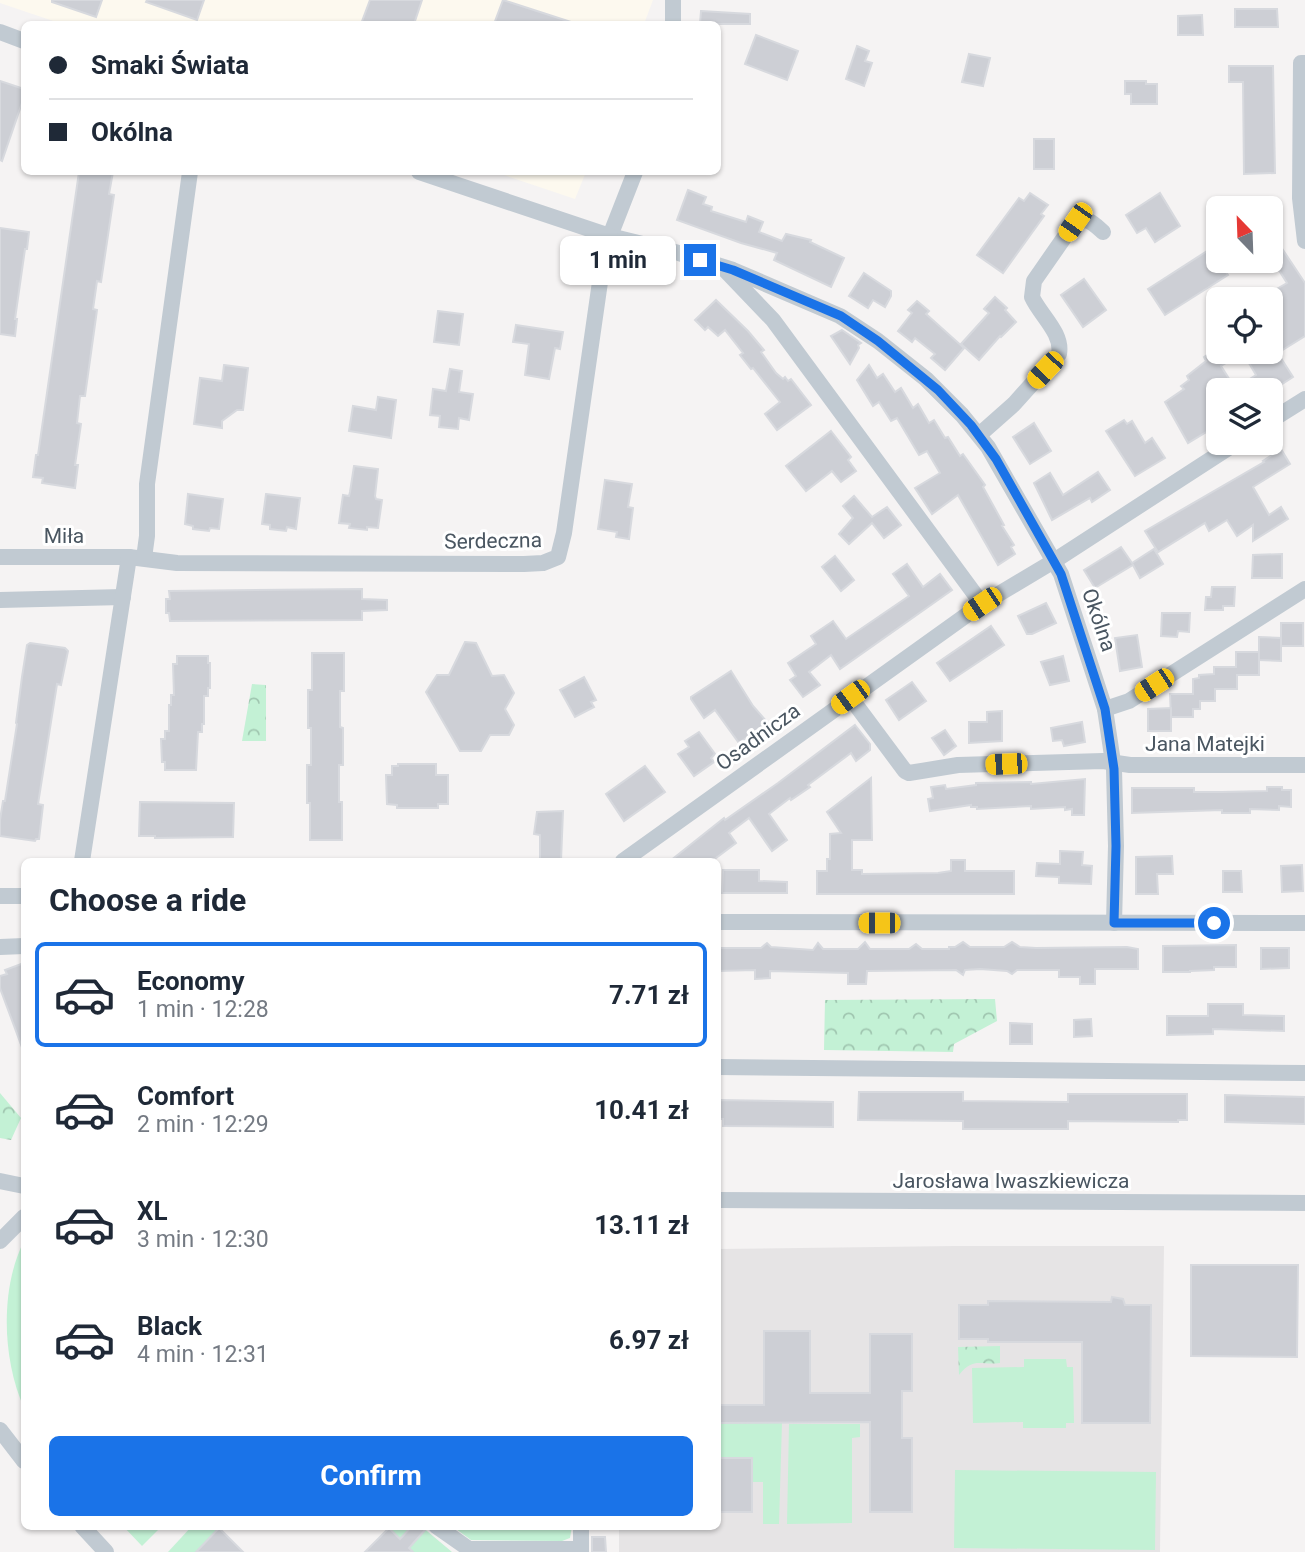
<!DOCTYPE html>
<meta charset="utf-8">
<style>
body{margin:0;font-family:Roboto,sans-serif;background:#f2f2f3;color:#1f2937;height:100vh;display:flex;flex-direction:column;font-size:26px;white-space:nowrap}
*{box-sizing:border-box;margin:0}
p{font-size:23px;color:#747a83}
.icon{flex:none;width:38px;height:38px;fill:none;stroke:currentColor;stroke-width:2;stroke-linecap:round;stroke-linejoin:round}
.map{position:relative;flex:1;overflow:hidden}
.details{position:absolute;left:21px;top:858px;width:700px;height:672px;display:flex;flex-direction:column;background:#fff;border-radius:10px;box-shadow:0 2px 5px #0004}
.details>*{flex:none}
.banner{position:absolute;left:21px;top:21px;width:700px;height:154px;border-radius:10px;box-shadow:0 2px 5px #0004;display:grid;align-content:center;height:154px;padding:0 28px;background:#fff}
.needle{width:46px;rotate:337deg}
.tools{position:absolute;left:1206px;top:196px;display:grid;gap:14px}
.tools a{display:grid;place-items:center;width:77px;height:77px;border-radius:10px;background:#fff;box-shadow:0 2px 5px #0004;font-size:35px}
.end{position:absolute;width:32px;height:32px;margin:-16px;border:9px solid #1a73e8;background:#fff;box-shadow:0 0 0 4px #fff}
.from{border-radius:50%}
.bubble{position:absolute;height:49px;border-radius:10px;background:#fff;box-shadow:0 2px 5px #0004;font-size:23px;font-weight:700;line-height:49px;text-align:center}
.car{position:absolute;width:21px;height:42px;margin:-21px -10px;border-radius:9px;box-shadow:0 0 5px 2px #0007;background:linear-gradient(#f5c518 24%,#345 0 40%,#f5c518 0 76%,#345 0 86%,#f5c518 0)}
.banner b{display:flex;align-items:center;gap:24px;height:66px;font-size:26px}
.banner b+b{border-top:2px solid #e0e1e3}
.banner i{width:18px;height:18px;background:#1f2937}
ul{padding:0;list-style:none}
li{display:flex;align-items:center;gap:21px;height:105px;margin:0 14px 10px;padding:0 14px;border:4px solid transparent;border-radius:10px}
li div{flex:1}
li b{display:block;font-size:26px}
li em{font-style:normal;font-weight:700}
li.on{border-color:#1a73e8}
li>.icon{width:63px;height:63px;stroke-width:1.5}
h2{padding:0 28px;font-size:32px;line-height:84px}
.cta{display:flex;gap:14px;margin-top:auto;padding:14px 28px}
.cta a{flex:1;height:80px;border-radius:10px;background:#1a73e8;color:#fff;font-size:28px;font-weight:700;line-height:80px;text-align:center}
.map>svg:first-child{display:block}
.commercial{fill:#fdf9ef}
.education{fill:#e6e4e5}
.green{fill:#c3f1d5}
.forest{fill:url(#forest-crowns)}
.building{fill:#cdcfd5;stroke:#d7d9de;stroke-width:2;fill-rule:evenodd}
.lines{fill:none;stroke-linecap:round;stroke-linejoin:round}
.minor{stroke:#c1cad2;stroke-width:16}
.route{stroke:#1a73e8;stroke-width:9}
.labels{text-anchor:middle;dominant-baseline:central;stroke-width:6;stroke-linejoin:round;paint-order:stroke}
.street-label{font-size:21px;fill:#4a5661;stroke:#fff}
</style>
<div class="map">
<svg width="1305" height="1552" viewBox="0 0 1305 1552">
<defs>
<pattern id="forest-crowns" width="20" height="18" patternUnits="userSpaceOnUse" patternTransform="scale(1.75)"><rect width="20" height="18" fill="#c3f1d5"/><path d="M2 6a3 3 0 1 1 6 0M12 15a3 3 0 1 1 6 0" fill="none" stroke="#a0c6b0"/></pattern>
</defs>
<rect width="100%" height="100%" fill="#f5f3f3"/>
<g class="commercial">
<path d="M0,0h653l-9,24h-582l-62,-21z"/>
<path d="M495,172h91l-11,27z"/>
</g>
<path class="education" d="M954,1246h210l-4,306h-541v-26h99v-277z"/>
<g class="green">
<path d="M24,1241v167c-22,-49 -24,-120 0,-167z"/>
<path d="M1024,1359h42l1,8h6l1,56h-8v5h-43v-6l-50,1 -1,-55 52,-1z"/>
<path d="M782,1422l-3,102h-16v-42h-11v-24h-34v-35z"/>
<path d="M789,1424h71v13l-8,1v85l-65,1z"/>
<path d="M955,1470l201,2 -1,78 -201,-2z"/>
<path d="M123,1526h39l-20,20z"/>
<path d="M192,1526h25l2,2 -14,24h-37z"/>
<path d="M391,1526h30l31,26h-47l4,-4 -20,-20z"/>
<path d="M452,1526h120l-2,12 -8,3 -91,-1z"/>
</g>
<g class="forest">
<path d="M252,684l14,1v56h-24z"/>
<path d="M995,999l2,22 -43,23 -1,8 -129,-2 1,-50z"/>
<path d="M0,1093l21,25 -10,22 -11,-2z"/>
<path d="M1000,1346v17c-19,3 -26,-7 -41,12l-1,-28z"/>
</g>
<g class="building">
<path d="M52,0h50l-6,17 -44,-15z"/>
<path d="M147,0h57l-7,20 -51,-18z"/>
<path d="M370,0h52l-8,24h-53z"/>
<path d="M503,0l68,22v2h-77z"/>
<path d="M1235,9h42l1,18h-43z"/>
<path d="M701,11l49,3v10h-50z"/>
<path d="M1202,15l1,20h-25v-19z"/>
<path d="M756,35l42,16 -11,29 -42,-16z"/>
<path d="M857,46l12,5 -4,10 7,2 -8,23 -18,-7z"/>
<path d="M969,54l21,4 -7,28 -21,-4z"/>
<path d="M1229,66h44l2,107 -31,1 -1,-92h-14z"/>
<path d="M0,81l24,8v8l-22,64 -2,-1z"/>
<path d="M1125,81h21v3h11v20h-26v-10h-6z"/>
<rect x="1034" y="139" width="20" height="30"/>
<path d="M79,172h34l-4,22 5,1 -13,87 -4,-1 -4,28 4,1 -12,86h-5l-3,27 4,1 -6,41h3l-3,23 -33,-5 1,-5 -10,-1 3,-22h2z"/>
<path d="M688,190l18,7 -3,7 9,3 -1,4 35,11 2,-6 15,6 -4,10 23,9 4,-7 25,6 -1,2 34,16 -13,29 -57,-27 3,-7 -36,-10 -64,-23z"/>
<path d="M1030,193l18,12 -7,9 3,2 -41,57 -26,-18 42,-57 5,3z"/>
<path d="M1160,193l20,33 -25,16 -9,-14 -9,5 -11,-18z"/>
<path d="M0,228l29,4 -2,17h-2l-10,70h2l-2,17 -15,-2z"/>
<path d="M1218,244v17l10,14 -63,40 -17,-26z"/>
<path d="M1283,250l22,33v53l-24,15 -9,-13 10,-7 -12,-20v-10l7,-4 -4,-6 14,-8 -16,-25z"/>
<path d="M864,273l27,18v5l-6,11 -12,-7 -5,8 -19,-12z"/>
<path d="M1084,279l22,31 -23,17 -22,-32z"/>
<path d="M995,297l12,11 -2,2 11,12 -15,15 -1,-1 -21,24 -18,-16 28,-31 -5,-4z"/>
<path d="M716,300l32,31 16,19 -3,2 15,21 7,6 2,-2 3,4 3,-2 20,26 -34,25 -12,-16 15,-12 -27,-34 -2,1 -11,-14 3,-2 -18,-23 -7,6 -10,-9 -3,3 -10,-10z"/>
<path d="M917,301l12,10 -3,3 38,34 -19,22 -14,-12 4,-4 -20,-16 -3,4 -14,-11 14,-18 -4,-3z"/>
<path d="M438,311l25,3 -4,31 -25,-3z"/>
<path d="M516,325l47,7 -3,17 -5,-1 -6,31 -24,-4 4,-31 -16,-2z"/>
<path d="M842,330l19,13 -3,2 1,3 -9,16 -19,-28z"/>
<path d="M1216,349l2,3h59l16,25 -20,13h-55v35l-30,18 -23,-41 19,-13 -3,-3 8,-6 -2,-4 19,-15 -2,-4zM1243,353l13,22 -21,13 -14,-22z"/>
<path d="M224,365l24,3 -5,42h-6l-15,11v7l-28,-4 6,-46 22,3z"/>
<path d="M869,365l8,13 6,-4 12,18 6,-4 12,20 5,-4 11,19 5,-3 11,18 3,-1 12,19 3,-2 22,31 -2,2 21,38 -2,1 12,19 -3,2 4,7 -17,11 -40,-70 -26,19 -17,-26 25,-15 -13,-22 -8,4 -22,-37 -6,3 -12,-19 -6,4 -16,-26z"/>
<path d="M450,369l12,2 -3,21 14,2 -4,26 -10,-2 -1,11 -19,-2 1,-11 -10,-1 3,-26 13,2z"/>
<path d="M378,397l18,3 -5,38 -42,-7 4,-25 23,4z"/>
<path d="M1124,420l3,4 5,-3 13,22 7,-5 13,20 -30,18 -29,-45z"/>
<path d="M1034,423l17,28 -21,13 -17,-27z"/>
<path d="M831,431l20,26 -3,3 8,11 -15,11 -9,-11 -26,20 -20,-25z"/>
<path d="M1281,449l9,15 -37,23 16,28 12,-8 7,12 -35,22v-16l-16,11 -10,-16 -18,11 -4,-8 -47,29 -13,-21 119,-69 -1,-1z"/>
<path d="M354,466l24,3 -3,27 1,3 6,1 -4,28 -11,-1v3l-18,-2 1,-4 -11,-1 4,-28 6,1 1,-4z"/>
<path d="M1098,472l12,18 -18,12 -2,-4 -38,22 -18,-37 16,-10 13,22z"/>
<path d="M605,480l27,4 -4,23 5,1 -4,31 -13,-2 1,-5 -19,-3z"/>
<path d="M188,494l35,5 -4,30 -9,-1 -1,3 -16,-2v-3l-8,-2z"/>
<path d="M266,494l34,4 -4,31 -9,-2 -1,4 -16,-2v-4l-8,-1z"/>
<path d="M854,496l18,21 15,-10 14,18 -17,13 -12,-15 -23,21 -10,-10 14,-16 -10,-12z"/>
<path d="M1121,547l11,16 22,-14 9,15 -23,14 -7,-13 -38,23 -11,-18z"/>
<path d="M1282,554v24h-30l1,-23z"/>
<path d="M835,556l19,24 -13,11 -19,-24z"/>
<path d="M907,564l16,23 17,-13 12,16 -112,79 -9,-14 -22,17 11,13 -17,12 -13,-17 6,-4 -8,-13 28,-19 -5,-8 22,-15 13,18 63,-43 -16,-22z"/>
<path d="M1212,587h23l-1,19h-11v4h-18l1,-13h5z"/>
<path d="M362,589v10l25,1v10l-25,1v9l-192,1 -1,-8h-3v-14h4l-1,-8z"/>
<path d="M1046,603l10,20 -24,11h-5l-9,-18z"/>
<path d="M1162,613h28l-1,19 -11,-1 -1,6 -16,-1z"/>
<rect x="1281" y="623" width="22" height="23"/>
<path d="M991,626l13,19 -54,36 -13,-18z"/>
<path d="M1137,635l5,32 -22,4 -5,-33z"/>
<path d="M1259,637l22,1v23l-22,-1z"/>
<path d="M465,642l11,1 16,33 12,-1 10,18 -9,16 9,16 -5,10h-19l-9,16h-21l-34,-59 11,-17h12z"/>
<path d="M30,643l35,5 3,3 -7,34 -4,-1 -19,120 5,1 -1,9 -3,25h-3l-1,2 -35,-5v-16l3,-19h2l12,-77 -1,-1 6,-46 5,-32z"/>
<path d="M1236,652h23v23h-22v14h-22v12h-15v8h-7v8h-22l-1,-23h23v-15l6,-1v-3l15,-1v-7h22z"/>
<path d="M312,653h32v38h-4v36l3,1v37h-4v37h3v38h-32v-37h-3v-38h4v-37h-3v-38h4z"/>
<path d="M177,656h31v7h2v25h-2v8h-4v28h-2v8h-4l-2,38h-31v-8h-3l-1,-23h4v-8h4v-26h2v-10h3l-1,-31h4z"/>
<path d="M1063,656l6,25 -19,4 -9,-23z"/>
<path d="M731,671l22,35 15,17 -29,20 -24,-33 -11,8 -13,-19v-2z"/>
<path d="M584,677l12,23 -5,2 3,5 -19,10 -15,-27z"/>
<path d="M912,682l14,19 -27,19 -13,-20z"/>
<path d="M1171,708v23h-23v-22z"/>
<path d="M1002,711v30l-33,2v-21h18v-10z"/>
<path d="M1082,722l3,20 -21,4 -2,-6 -9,1 -2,-13z"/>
<path d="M855,725l15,19v6l-14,11 -5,-8 -43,32 2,2 -19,13 -1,-2 -21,16 18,26 -15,11 -23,-33 -20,15 7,10 -24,18h-42l54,-43 1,2 53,-37z"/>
<path d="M945,730l11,16 -12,9 -12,-17z"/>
<path d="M699,732l16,22 -4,4 3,4 -20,14 -16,-22 11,-7 -4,-6z"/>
<path d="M398,764h38v11h12v29h-10v4h-41v-3l-10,-1 -1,-29h6v-9h6z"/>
<path d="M645,766l20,26 -41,29 -18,-27z"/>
<path d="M871,778l1,62h-20v30h10v4l76,-1 13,-2v-11h14v11h49v23h-197v-23h10v-12h3v-25l11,-1 -14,-21z"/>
<path d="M1085,779l-1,36h-12v-6l-7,1v-3l-34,2v-3l-54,3v-2h-6v-2l-41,6 -2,-12 5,-1 -2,-11 14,-2 1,4 30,-4v-2l55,-1v2z"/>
<path d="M1267,787h15v3h9v17l-12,-1v4l-29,-1v4h-28v-3l-90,3v-25h62v4h28l45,-1z"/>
<path d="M140,802l94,1 -1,34 -78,1v-2h-16z"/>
<path d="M563,811l-2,50h-21v-26l-6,-1 3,-22z"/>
<path d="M1060,851l23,1 -1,13 10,1 -1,18 -32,-1v-6l-23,-1 1,-13 23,1z"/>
<path d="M1172,856l1,18h-16l1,20h-22v-37z"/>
<path d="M1302,865l1,26 -21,1 -1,-26z"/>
<path d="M723,870h36v11l28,1v11h-65z"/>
<path d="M1223,871h18l1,21h-19z"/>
<path d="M865,942l5,7h39l7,-5 6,5h27v-2h6l8,-5 7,5h34l8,-5 8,5 16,1 91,-1 11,2v20h-43v15h-15v-7h-21v-7h-42l-5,4 -5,-3 -27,-2 -15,1 -2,5 -7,-5 -89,1 -1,13h-18v-11l-78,-2v7l-15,1v-9l-37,1v-23h43l6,-5 4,4 42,3 5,-7 5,6h35z"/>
<path d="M1236,945v22h-22v3l-24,1v1h-27v-26z"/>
<path d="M1261,948h28v20l-28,1z"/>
<path d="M24,963v87h-1l-23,-62v-12l7,-2 -2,-4z"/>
<path d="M1208,1004h35v11l41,1v15l-71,-2v5l-46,1v-19h41z"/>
<path d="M1091,1019l1,17 -18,1v-17z"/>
<path d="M1010,1023l22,1v20h-22z"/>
<path d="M859,1092h104v9l105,1v-8h119v26h-9v2l-110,-1v8h-105v-8l-105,-1z"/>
<path d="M1225,1095l80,2v27l-80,-2z"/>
<path d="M718,1100l115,2v25l-110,-1v-7h-5z"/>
<path d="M1191,1265h107l-1,92 -106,-1z"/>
<path d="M1112,1297l11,2 2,6h26l-1,118h-68v-81h-94v-3h-29v-34h29v-4l123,1z"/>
<path d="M764,1331h46v62h60v-59h42v57h-10v47h10v74h-42v-90l-152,1v-18h46z"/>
<rect x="718" y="1458" width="34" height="54"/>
<path d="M412,1526h14v3l-17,19 4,4h-48l24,-24 11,11z"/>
<path d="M219,1528l24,24h-47z"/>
<path d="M592,1537h13l1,15h-14z"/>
</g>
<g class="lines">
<g class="minor">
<path d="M673,0v24"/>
<path d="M0,32l24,9"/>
<path d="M1305,63h-4l-1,135 5,43"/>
<path d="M635,172l-25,64 69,17 54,17 107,46 38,25 48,38 36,36 26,32 73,127 44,135 9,60 2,77 -2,77"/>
<path d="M726,271l47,49 209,284"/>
<path d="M1270,421l35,-22"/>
<path d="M979,435l35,-31 45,-50c4,-21 -19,-39 -27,-57l2,-16 41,-59c12,-6 19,2 28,10"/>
<path d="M0,557h129l48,6 347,1 19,-1 15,-6 6,-24 37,-258 9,-39 -191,-64"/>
<path d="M144,558l3,-22v-52l43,-312"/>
<path d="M0,600l123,-3"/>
<path d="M850,697l55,74 4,2 49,-8 145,-4 27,4h175"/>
<path d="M1105,709l24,-8 176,-112"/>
<path d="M82,861l47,-304"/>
<path d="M623,861l359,-257 72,-43 182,-118"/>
<path d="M0,896h24"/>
<path d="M718,922l587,1"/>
<path d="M0,947l24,-1"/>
<path d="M718,1067l587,6"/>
<path d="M0,1181l24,5"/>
<path d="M718,1200l587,3"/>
<path d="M0,1241l24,-24"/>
<path d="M0,1430l24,31"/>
<path d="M82,1526l24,26"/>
<path d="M436,1526l33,23h112"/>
<path d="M581,1552v-26"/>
</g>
</g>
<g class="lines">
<path class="route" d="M700,260l33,10 108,46 37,25 60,49 33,35 25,34 65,115 44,135 9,60 2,77 -2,77h100"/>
</g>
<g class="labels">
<g class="street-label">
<text x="64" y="536">Miła</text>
<text transform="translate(493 541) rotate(-1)">Serdeczna</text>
<text transform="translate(1099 620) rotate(71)">Okólna</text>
<text transform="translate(758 737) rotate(-36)">Osadnicza</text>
<text x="1205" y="744">Jana Matejki</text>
<text x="1011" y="1181">Jarosława Iwaszkiewicza</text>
</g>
</g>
</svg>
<div class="tools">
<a><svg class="needle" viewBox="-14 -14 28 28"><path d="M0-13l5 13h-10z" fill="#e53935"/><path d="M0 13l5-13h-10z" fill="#747a83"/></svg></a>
<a><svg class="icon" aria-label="locate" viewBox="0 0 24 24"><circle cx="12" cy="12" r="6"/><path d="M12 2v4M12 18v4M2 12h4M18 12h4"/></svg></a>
<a><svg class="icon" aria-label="layers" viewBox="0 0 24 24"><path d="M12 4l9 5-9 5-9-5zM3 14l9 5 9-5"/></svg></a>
</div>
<i class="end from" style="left:1214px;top:923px"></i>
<i class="end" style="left:700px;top:260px"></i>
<div class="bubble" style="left:560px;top:236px;width:116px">1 min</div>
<i class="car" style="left:1075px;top:222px;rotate:215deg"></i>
<i class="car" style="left:1045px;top:370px;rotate:223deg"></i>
<i class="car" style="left:982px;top:604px;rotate:236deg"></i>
<i class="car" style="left:1154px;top:685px;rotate:237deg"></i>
<i class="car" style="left:850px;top:697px;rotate:234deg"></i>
<i class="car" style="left:1006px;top:764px;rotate:268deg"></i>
<i class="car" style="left:879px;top:923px;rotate:270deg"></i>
<div class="banner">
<b><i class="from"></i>Smaki Świata</b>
<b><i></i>Okólna</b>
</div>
<section class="details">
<h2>Choose a ride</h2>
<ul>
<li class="on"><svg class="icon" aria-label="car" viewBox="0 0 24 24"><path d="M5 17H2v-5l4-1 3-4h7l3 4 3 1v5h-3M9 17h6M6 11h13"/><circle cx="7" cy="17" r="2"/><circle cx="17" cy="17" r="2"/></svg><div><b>Economy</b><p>1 min · 12:28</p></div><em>7.71 zł</em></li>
<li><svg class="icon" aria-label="car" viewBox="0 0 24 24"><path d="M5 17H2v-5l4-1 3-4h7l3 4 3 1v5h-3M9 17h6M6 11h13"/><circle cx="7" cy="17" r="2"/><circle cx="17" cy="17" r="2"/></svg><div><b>Comfort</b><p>2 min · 12:29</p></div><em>10.41 zł</em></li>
<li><svg class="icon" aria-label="car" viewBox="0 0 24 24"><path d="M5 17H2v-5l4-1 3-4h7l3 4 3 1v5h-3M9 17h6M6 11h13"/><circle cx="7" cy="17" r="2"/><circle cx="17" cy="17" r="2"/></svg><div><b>XL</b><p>3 min · 12:30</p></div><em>13.11 zł</em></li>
<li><svg class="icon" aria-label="car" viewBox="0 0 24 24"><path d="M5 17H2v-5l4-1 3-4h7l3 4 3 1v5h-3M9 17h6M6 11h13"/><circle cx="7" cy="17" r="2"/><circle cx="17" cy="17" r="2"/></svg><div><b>Black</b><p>4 min · 12:31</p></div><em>6.97 zł</em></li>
</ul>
<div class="cta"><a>Confirm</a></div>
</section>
</div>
